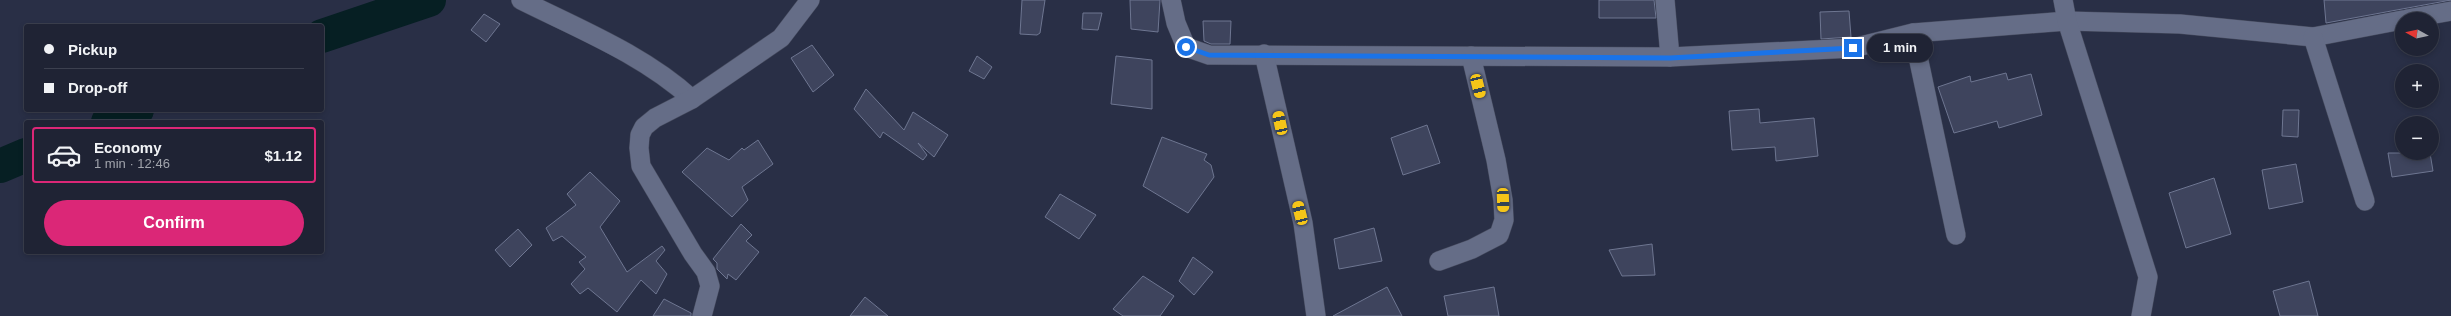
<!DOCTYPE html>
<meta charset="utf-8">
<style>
body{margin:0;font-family:Helvetica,sans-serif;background:#2c2f40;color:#f1f3f6;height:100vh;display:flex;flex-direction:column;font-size:15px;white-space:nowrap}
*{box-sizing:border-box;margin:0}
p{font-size:13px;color:#a1a4ac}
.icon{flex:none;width:22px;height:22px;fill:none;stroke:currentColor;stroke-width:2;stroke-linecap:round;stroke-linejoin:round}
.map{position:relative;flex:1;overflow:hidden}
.details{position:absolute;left:24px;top:120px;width:300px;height:134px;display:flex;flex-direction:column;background:#1f2334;border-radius:4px;box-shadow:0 2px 6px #0003,0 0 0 1px #3c404f}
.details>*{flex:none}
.hud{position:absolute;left:24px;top:24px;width:300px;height:88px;border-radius:4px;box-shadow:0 2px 6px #0003,0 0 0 1px #3c404f;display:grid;align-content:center;height:88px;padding:0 20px;background:#1f2334}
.needle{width:26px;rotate:278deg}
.fabs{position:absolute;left:2395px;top:12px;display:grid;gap:8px}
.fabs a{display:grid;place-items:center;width:44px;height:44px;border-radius:50%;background:#1f2334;box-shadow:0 2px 6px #0003,0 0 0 1px #3c404f;font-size:20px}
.end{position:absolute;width:18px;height:18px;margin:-9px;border:5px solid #1a73e8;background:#fff;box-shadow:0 0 0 2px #fff}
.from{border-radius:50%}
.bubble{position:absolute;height:28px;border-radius:14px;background:#1f2334;box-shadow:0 2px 6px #0003,0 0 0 1px #3c404f;font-size:13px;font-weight:700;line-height:28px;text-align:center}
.car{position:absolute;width:12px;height:24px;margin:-12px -6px;border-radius:5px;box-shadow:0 0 3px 1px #0007;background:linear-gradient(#f5c518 24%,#345 0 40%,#f5c518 0 76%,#345 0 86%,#f5c518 0)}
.hud b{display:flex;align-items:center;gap:14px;height:38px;font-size:15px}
.hud b+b{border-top:1px solid #3c404f}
.hud i{width:10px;height:10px;background:#f1f3f6}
ul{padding:7px 0 0;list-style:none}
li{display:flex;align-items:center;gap:12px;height:56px;margin:0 8px 6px;padding:0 12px;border:2px solid transparent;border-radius:4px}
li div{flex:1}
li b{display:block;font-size:15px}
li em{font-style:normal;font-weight:700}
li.on{border-color:#db2777}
li>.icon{width:36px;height:36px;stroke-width:1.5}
.action{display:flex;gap:8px;margin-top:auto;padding:8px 20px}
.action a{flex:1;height:46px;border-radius:24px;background:#db2777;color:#fff;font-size:16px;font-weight:700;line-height:46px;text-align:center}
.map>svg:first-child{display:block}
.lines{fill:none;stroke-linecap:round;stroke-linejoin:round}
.river{stroke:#061f23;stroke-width:34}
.building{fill:#3e445d;stroke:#6e7691}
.minor-casing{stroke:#464b5e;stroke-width:20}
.minor{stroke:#656d87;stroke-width:19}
.route{stroke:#1a73e8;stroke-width:5}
</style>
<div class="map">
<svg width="2451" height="316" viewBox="0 0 2451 316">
<rect width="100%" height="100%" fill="#292f46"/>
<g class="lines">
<g class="river">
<path d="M322,36l107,-36"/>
<path d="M108,122l29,-12"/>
<path d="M0,166l26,-11"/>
</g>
</g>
<g class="building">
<path d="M1022,0h23l-5,33 -3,2 -17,-1z"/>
<path d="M1130,0h30l-2,32 -27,-3z"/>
<path d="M1599,0h55l2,18h-57z"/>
<path d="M2324,0h127l-125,23z"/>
<path d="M1849,11l2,26 -30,2 -1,-27z"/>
<path d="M1083,13h19l-4,17 -16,-1z"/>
<path d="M484,14l16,10 -14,18 -15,-12z"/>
<path d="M1203,21h28l-1,23h-19l-7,-3z"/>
<path d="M812,45l22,30 -21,17 -22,-34z"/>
<path d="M977,56l15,11 -8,12 -15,-8z"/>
<path d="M1116,56l36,4v49l-41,-5z"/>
<path d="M2006,73l2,7 23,-6 11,41 -43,13 -2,-7 -43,12 -16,-46 32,-11 1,6z"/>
<path d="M866,89l38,41 9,-18 35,23 -14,22 -16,-14 9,12 -4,5 -40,-28 -3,6 -26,-29z"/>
<path d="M1759,109l1,14 54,-5 4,38 -42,5 -1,-14 -43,3 -3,-39z"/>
<path d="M2283,110h16l-1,27 -16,-1z"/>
<path d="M1427,125l13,38 -37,12 -12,-37z"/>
<path d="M1162,137l45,17 -3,6 7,5 3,12 -26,36 -45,-27z"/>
<path d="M758,140l15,24 -31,23 6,13 -16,17 -50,-45 25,-24 22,12 13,-12 2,2z"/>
<path d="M2388,153h42l3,18 -41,6z"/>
<path d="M2296,164l7,38 -34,7 -7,-39z"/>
<path d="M590,172l30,29 -20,26 27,45 35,-26 3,4 -9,11 11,13 -11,20 -15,-14 -24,32 -29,-24 -8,6 -9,-10 14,-15 -6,-7 7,-5 -24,-21 -9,5 -7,-13 30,-23 -9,-11z"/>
<path d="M2214,178l17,56 -45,14 -17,-55z"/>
<path d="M1060,194l36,21 -17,24 -34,-22z"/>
<path d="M741,224l11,11 -6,6 13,11 -23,28 -8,-6 -1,5 -10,-10v-6l-4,-4z"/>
<path d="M1374,228l8,33 -43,8 -5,-30z"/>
<path d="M518,229l14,16 -22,22 -15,-17z"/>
<path d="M1652,244l3,31 -33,1 -13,-26z"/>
<path d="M1193,257l20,15 -19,23 -15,-14z"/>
<path d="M1143,276l31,20 -14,20h-37l-10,-7z"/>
<path d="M2309,281l9,35h-38l-7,-25z"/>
<path d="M1387,287l15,29h-69z"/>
<path d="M1494,287l5,29h-51l-4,-20z"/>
<path d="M865,297l23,19h-38z"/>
<path d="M664,299l27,14v3h-38z"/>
</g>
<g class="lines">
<defs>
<g id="minor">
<path d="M521,0c58,29 123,55 171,99"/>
<path d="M1171,0l5,23 10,24 23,8 461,2 183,-9 60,-15 154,-12 113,3 133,13 89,-17"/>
<path d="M1665,0l5,57"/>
<path d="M2063,0l4,21 81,256 -7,39"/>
<path d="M2407,19l44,-8"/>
<path d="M1913,33l43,202"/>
<path d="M2313,37l52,164"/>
<path d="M1264,54l39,169 13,93"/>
<path d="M1439,261l33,-12 27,-14 5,-15 -1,-20 -7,-40 -25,-104"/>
<path d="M702,316l8,-30 -4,-14 -13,-18 -52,-88 -2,-18 1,-13 4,-8 11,-9 37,-19 89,-61 29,-38"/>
</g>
</defs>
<use href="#minor" class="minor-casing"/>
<use href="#minor" class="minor"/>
</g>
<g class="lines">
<path class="route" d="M1186,47l23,8 461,3 183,-10"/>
</g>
</svg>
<div class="fabs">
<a><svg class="needle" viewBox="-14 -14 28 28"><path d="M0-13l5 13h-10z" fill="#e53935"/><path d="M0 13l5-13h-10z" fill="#a1a4ac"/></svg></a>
<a>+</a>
<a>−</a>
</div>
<i class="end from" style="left:1186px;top:47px"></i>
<i class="end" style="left:1853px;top:48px"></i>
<div class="bubble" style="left:1867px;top:34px;width:66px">1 min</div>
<i class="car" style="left:1478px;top:86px;rotate:166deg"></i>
<i class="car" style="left:1280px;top:123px;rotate:348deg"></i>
<i class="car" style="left:1503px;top:200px;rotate:178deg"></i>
<i class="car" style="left:1300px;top:213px;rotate:346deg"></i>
<div class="hud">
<b><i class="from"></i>Pickup</b>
<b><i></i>Drop-off</b>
</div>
<section class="details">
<ul>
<li class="on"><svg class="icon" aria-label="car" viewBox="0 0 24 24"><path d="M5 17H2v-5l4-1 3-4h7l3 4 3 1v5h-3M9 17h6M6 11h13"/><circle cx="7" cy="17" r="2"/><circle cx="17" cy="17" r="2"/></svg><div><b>Economy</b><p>1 min · 12:46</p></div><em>$1.12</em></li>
</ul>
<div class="action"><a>Confirm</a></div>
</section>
</div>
